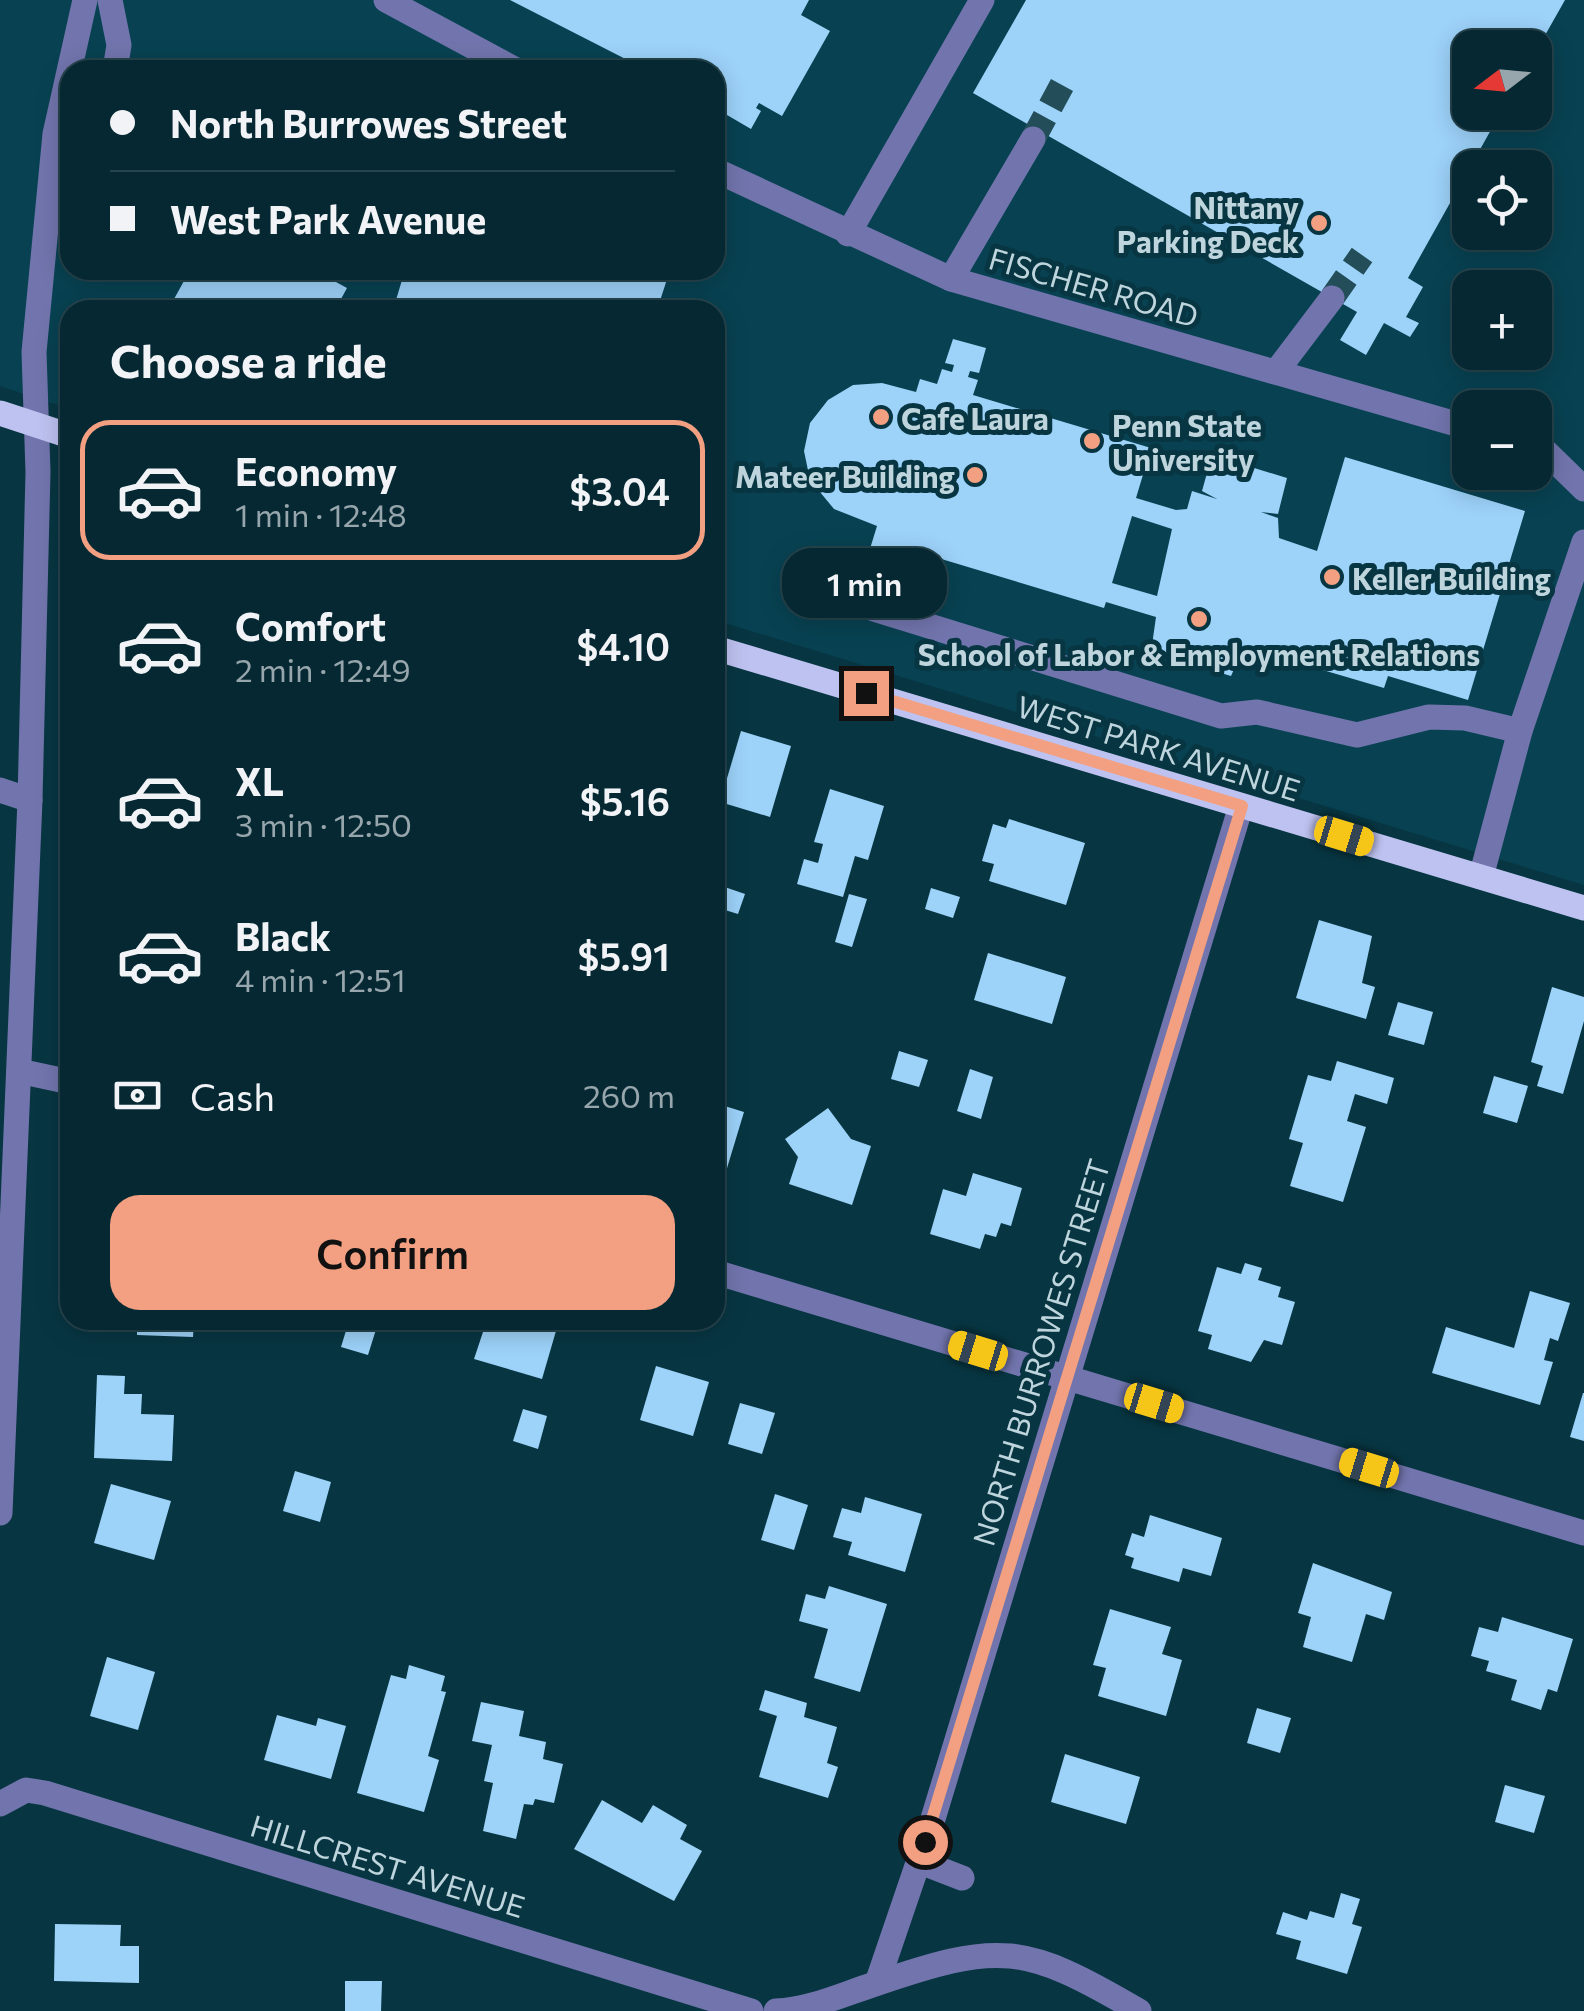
<!DOCTYPE html>
<meta charset="utf-8">
<style>
body{margin:0;font-family:Commissioner,sans-serif;background:#13343e;color:#f1f3f6;height:100vh;display:flex;flex-direction:column;font-size:38px;white-space:nowrap}
*{box-sizing:border-box;margin:0}
p{font-size:32px;color:#97a6ac}
.icon{flex:none;width:55px;height:55px;fill:none;stroke:currentColor;stroke-width:2;stroke-linecap:round;stroke-linejoin:round}
.map{position:relative;flex:1;overflow:hidden}
.drawer{position:absolute;left:60px;top:300px;width:665px;height:1030px;display:flex;flex-direction:column;background:#052832;border-radius:30px;box-shadow:0 5px 25px #0003,0 0 0 2px #26444d}
.drawer>*{flex:none}
.banner{position:absolute;left:60px;top:60px;width:665px;height:220px;border-radius:30px;box-shadow:0 5px 25px #0003,0 0 0 2px #26444d;display:grid;align-content:center;height:220px;padding:0 50px;background:#052832}
.needle{width:65px;rotate:254deg}
.fabs{position:absolute;left:1452px;top:30px;display:grid;gap:20px}
.fabs a{display:grid;place-items:center;width:100px;height:100px;border-radius:20px;background:#052832;box-shadow:0 5px 25px #0003,0 0 0 2px #26444d;font-size:50px}
.end{position:absolute;width:45px;height:45px;margin:-22px;border:12px solid #f2a081;background:#111;box-shadow:0 0 0 5px #111}
.from{border-radius:50%}
.bubble{position:absolute;height:70px;border-radius:30px;background:#052832;box-shadow:0 5px 25px #0003,0 0 0 2px #26444d;font-size:32px;font-weight:600;line-height:70px;text-align:center}
.car{position:absolute;width:30px;height:60px;margin:-30px -15px;border-radius:12px;box-shadow:0 0 8px 2px #0007;background:linear-gradient(#f5c518 24%,#345 0 40%,#f5c518 0 76%,#345 0 86%,#f5c518 0)}
.banner b{display:flex;align-items:center;gap:35px;height:95px;font-size:38px}
.banner b+b{border-top:2px solid #26444d}
.banner i{width:25px;height:25px;background:#f1f3f6}
ul{padding:0;list-style:none}
li{display:flex;align-items:center;gap:30px;height:140px;margin:0 20px 15px;padding:0 30px;border:5px solid transparent;border-radius:30px}
li div{flex:1}
li b{display:block;font-size:38px}
li em{font-style:normal;font-weight:600}
li.selected{border-color:#f2a081}
li>.icon{width:90px;height:90px;stroke-width:1.5}
h2{padding:0 50px;font-size:45px;line-height:120px}
.pay{display:flex;align-items:center;gap:25px;height:110px;padding:0 50px;font-size:38px}
.pay p{margin-inline-start:auto}
.button{display:flex;gap:20px;margin-top:auto;padding:20px 50px}
.button a{flex:1;height:115px;border-radius:30px;background:#f2a081;color:#111;font-size:40px;font-weight:600;line-height:115px;text-align:center}
.map>svg:first-child{display:block}
.built{fill:#084252;fill-rule:evenodd}
.building{fill:#9dd2f9;fill-rule:evenodd}
.lines{fill:none;stroke-linecap:round;stroke-linejoin:round}
.minor-tunnel{stroke:#234e59;stroke-width:25;stroke-dasharray:25 12;stroke-linecap:butt}
.minor{stroke:#7275ad;stroke-width:25}
.major{stroke:#bec2f0;stroke-width:25}
.route{stroke:#f2a081;stroke-width:12}
.poi-dot{fill:#f2a081;stroke:#073642;stroke-width:4}
.labels{text-anchor:middle;dominant-baseline:central;stroke-width:10;stroke-linejoin:round;paint-order:stroke}
.poi-label{font-size:30px;font-weight:bold;fill:#bfd5dd;stroke:#073642;text-anchor:start}
.street-label{font-size:30px;fill:#bfd5dd;stroke:#073642}
</style>
<div class="map">
<svg width="1584" height="2011" viewBox="0 0 1584 2011">
<rect width="100%" height="100%" fill="#073642"/>
<path class="built" d="M0,0h1584v885l-869,-265v-310h-645v99l-70,-23zM1470,48h65v64h-65zM70,70h645v200h-645zM1470,168h65v64h-65zM1470,288h65v64h-65zM1470,408h65v64h-65z"/>
<g class="building">
<path d="M510,0h299l-8,15 29,16 -48,85 -23,-13 -3,5 5,3 -10,18 -36,-21v-38h-68z"/>
<path d="M1026,0h539l-30,53v-5h-65v64h31l-93,166 15,9 -17,30 13,6 -9,14 -26,-14 -18,32 -26,-15 17,-28 -384,-219z"/>
<path d="M190,270h124l33,18 -12,22h-167z"/>
<path d="M405,270h265l-13,40h-264z"/>
<path d="M953,339l33,9 -7,25 -9,-2 -2,6 10,3 -5,15 178,53 -15,50 40,12 11,-1 5,-18 25,8 -15,-8 10,-36 75,23 -9,36 -17,-2 17,6 1,20 38,13 28,-94 180,54 -57,189 -80,-24 -4,12 -140,-41 -13,29 -80,-24 5,-35 -50,-15 -2,6 -196,-59 -4,13 -35,-10 8,-26 -43,-17 -24,-29 -6,-29 6,-28 18,-23 25,-15 29,-2 34,9 4,-13 17,5 5,-15 10,3 2,-7 -9,-2zM1132,516l40,13 -15,67 -45,-13z"/>
<path d="M741,731l50,15 -21,71 -50,-15z"/>
<path d="M830,789l54,17 -16,54 -13,-4 -12,41 -46,-13 7,-25 14,4 5,-19 -9,-2z"/>
<path d="M1009,819l76,24 -19,62 -77,-24 5,-17 -12,-3 11,-37 13,4z"/>
<path d="M716,884l29,10 -7,20 -23,-7z"/>
<path d="M931,888l29,9 -7,21 -28,-9z"/>
<path d="M849,894l18,5 -15,48 -17,-5z"/>
<path d="M1319,920l53,16 -10,47 13,4 -9,32 -70,-21z"/>
<path d="M988,953l78,24 -14,47 -78,-24z"/>
<path d="M1552,987l32,10v24l-21,73 -26,-8 6,-20 -12,-4z"/>
<path d="M1398,1002l35,10 -9,33 -36,-10z"/>
<path d="M899,1051l29,9 -9,27 -28,-8z"/>
<path d="M1337,1061l57,17 -7,26 -32,-10 -8,27 19,6 -23,75 -53,-16 13,-43 -14,-4 19,-64 23,6z"/>
<path d="M970,1069l23,8 -12,42 -24,-8z"/>
<path d="M1494,1076l34,10 -11,37 -34,-10z"/>
<path d="M715,1103l29,9 -23,76 -6,-1z"/>
<path d="M828,1108l23,31 20,7 -19,59 -63,-21 9,-27 -13,-18z"/>
<path d="M973,1173l49,15 -11,38 -10,-3 -5,14 -11,-3 -5,15 -50,-15 13,-45 23,7z"/>
<path d="M1245,1263l17,5 -4,12 23,7 -3,10 17,5 -13,43 -18,-5 -13,22 -43,-13 4,-14 -14,-4 19,-64 24,7z"/>
<path d="M1530,1291l40,12 -12,38 -8,-3 -6,22 9,2 -13,43 -108,-32 14,-46 68,21z"/>
<path d="M137,1320h57l-1,17 -56,-2z"/>
<path d="M379,1320l-11,35 -27,-8 7,-23 -9,-4z"/>
<path d="M487,1320h34l35,11 -14,48 -68,-20z"/>
<path d="M656,1366l53,16 -16,54 -53,-16z"/>
<path d="M97,1375l28,1 -1,18h18l-1,20 33,1 -2,46 -78,-3z"/>
<path d="M1583,1393h1v48l-14,-4z"/>
<path d="M740,1403l35,10 -13,41 -34,-10z"/>
<path d="M523,1409l24,7 -9,33 -25,-8z"/>
<path d="M295,1471l36,11 -11,40 -37,-11z"/>
<path d="M111,1484l60,17 -17,59 -60,-17z"/>
<path d="M775,1494l33,11 -14,45 -33,-10z"/>
<path d="M865,1497l57,17 -17,58 -57,-17 4,-13 -19,-5 9,-29 19,5z"/>
<path d="M1150,1515l72,23 -11,38 -28,-8 -4,14 -48,-14 3,-10 -9,-3 7,-22 12,4z"/>
<path d="M1313,1563l79,29 -8,28 -18,-6 -14,48 -49,-15 8,-30 -13,-4z"/>
<path d="M829,1586l58,18 -27,88 -46,-14 14,-49 -29,-8 7,-27 19,5z"/>
<path d="M1110,1609l61,18 -9,27 20,6 -16,56 -68,-20 8,-28 -13,-3z"/>
<path d="M1502,1617l71,22 -16,53 -9,-3 -7,21 -30,-10 6,-20 -31,-9 3,-10 -18,-5 8,-29 19,5z"/>
<path d="M107,1657l48,15 -17,58 -48,-14z"/>
<path d="M409,1665l36,11 -4,15 5,1 -18,64 11,4 -15,52 -67,-19 34,-118 15,4z"/>
<path d="M765,1690l42,13 -3,14 33,10 -10,36 11,4 -10,31 -69,-21 18,-61 -18,-6z"/>
<path d="M481,1702l43,9 -5,25 27,6 -3,17 20,5 -9,39 -19,-4 -2,6 -9,-1 -8,35 -33,-8 10,-48 -9,-2 8,-36 -20,-4z"/>
<path d="M1257,1708l34,10 -11,35 -33,-10z"/>
<path d="M277,1715l39,11 2,-8 28,8 -15,53 -67,-19z"/>
<path d="M1065,1754l75,23 -14,47 -75,-22z"/>
<path d="M1505,1785l40,11 -11,37 -39,-11z"/>
<path d="M602,1800l40,23 11,-18 34,20 -7,14 22,12 -28,50 -100,-52z"/>
<path d="M1341,1893l19,6 -8,25 10,3 -15,47 -51,-15 5,-18 -25,-7 7,-22 24,8 3,-9 24,7z"/>
<path d="M55,1924l66,1 -1,21h19v37l-85,-2z"/>
<path d="M345,1981h37l-1,30h-36z"/>
</g>
<g class="lines">
<g class="minor-tunnel">
<path d="M1033,139l29,-54"/>
<path d="M1332,298l30,-43"/>
</g>
<g class="minor">
<path d="M110,0l9,45 -4,25"/>
<path d="M386,0l130,70"/>
<path d="M715,170l236,109 519,149"/>
<path d="M848,234l134,-234"/>
<path d="M951,279l82,-140"/>
<path d="M1276,372l56,-74"/>
<path d="M1535,447l8,2 41,40"/>
<path d="M874,609l347,107 36,-4 100,23 72,-18 36,1 55,13"/>
<path d="M0,790l30,10"/>
<path d="M1481,877l39,-146 64,-189"/>
<path d="M19,1071l51,11"/>
<path d="M715,1272l869,261"/>
<path d="M0,1513l30,-713 8,-328 -4,-120 21,-218 30,-134"/>
<path d="M0,1804l26,-14 19,3 706,218"/>
<path d="M918,1861l44,17"/>
<path d="M877,1983l55,-161 309,-1016"/>
<path d="M776,2011c33,-1 65,-16 96,-26 128,-44 151,-42 267,26"/>
</g>
<g class="major">
<path d="M0,413l70,23"/>
<path d="M715,648l869,260"/>
</g>
</g>
<g class="lines">
<path class="route" d="M866,693l376,113 -317,1036"/>
</g>
<g class="poi-dot">
<circle cx="1319" cy="223" r="10"/>
<circle cx="881" cy="417" r="10"/>
<circle cx="1092" cy="441" r="10"/>
<circle cx="975" cy="475" r="10"/>
<circle cx="1332" cy="577" r="10"/>
<circle cx="1199" cy="619" r="10"/>
</g>
<g class="labels">
<g class="poi-label">
<text x="1299" y="206" text-anchor="end">Nittany<tspan x="1299" dy="34">Parking Deck</tspan></text>
<text x="901" y="417">Cafe Laura</text>
<text x="1112" y="424">Penn State<tspan x="1112" dy="34">University</tspan></text>
<text x="955" y="475" text-anchor="end">Mateer Building</text>
<text x="1352" y="577">Keller Building</text>
<text x="1199" y="653" text-anchor="middle">School of Labor &amp; Employment Relations</text>
</g>
<g class="street-label">
<text transform="translate(1094 286) rotate(16)">FISCHER ROAD</text>
<text transform="translate(1159 747) rotate(17)">WEST PARK AVENUE</text>
<text transform="translate(1040 1352) rotate(-73)">NORTH BURROWES STREET</text>
<text transform="translate(388 1865) rotate(17)">HILLCREST AVENUE</text>
</g>
</g>
</svg>
<div class="fabs">
<a><svg class="needle" viewBox="-14 -14 28 28"><path d="M0-13l5 13h-10z" fill="#e53935"/><path d="M0 13l5-13h-10z" fill="#97a6ac"/></svg></a>
<a><svg class="icon" aria-label="locate" viewBox="0 0 24 24"><circle cx="12" cy="12" r="6"/><path d="M12 2v4M12 18v4M2 12h4M18 12h4"/></svg></a>
<a>+</a>
<a>−</a>
</div>
<i class="end from" style="left:925px;top:1842px"></i>
<i class="end" style="left:866px;top:693px"></i>
<div class="bubble" style="left:782px;top:548px;width:165px">1 min</div>
<i class="car" style="left:1344px;top:836px;rotate:107deg"></i>
<i class="car" style="left:978px;top:1351px;rotate:287deg"></i>
<i class="car" style="left:1154px;top:1403px;rotate:107deg"></i>
<i class="car" style="left:1369px;top:1468px;rotate:287deg"></i>
<div class="banner">
<b><i class="from"></i>North Burrowes Street</b>
<b><i></i>West Park Avenue</b>
</div>
<section class="drawer">
<h2>Choose a ride</h2>
<ul>
<li class="selected"><svg class="icon" aria-label="car" viewBox="0 0 24 24"><path d="M5 17H2v-5l4-1 3-4h7l3 4 3 1v5h-3M9 17h6M6 11h13"/><circle cx="7" cy="17" r="2"/><circle cx="17" cy="17" r="2"/></svg><div><b>Economy</b><p>1 min · 12:48</p></div><em>$3.04</em></li>
<li><svg class="icon" aria-label="car" viewBox="0 0 24 24"><path d="M5 17H2v-5l4-1 3-4h7l3 4 3 1v5h-3M9 17h6M6 11h13"/><circle cx="7" cy="17" r="2"/><circle cx="17" cy="17" r="2"/></svg><div><b>Comfort</b><p>2 min · 12:49</p></div><em>$4.10</em></li>
<li><svg class="icon" aria-label="car" viewBox="0 0 24 24"><path d="M5 17H2v-5l4-1 3-4h7l3 4 3 1v5h-3M9 17h6M6 11h13"/><circle cx="7" cy="17" r="2"/><circle cx="17" cy="17" r="2"/></svg><div><b>XL</b><p>3 min · 12:50</p></div><em>$5.16</em></li>
<li><svg class="icon" aria-label="car" viewBox="0 0 24 24"><path d="M5 17H2v-5l4-1 3-4h7l3 4 3 1v5h-3M9 17h6M6 11h13"/><circle cx="7" cy="17" r="2"/><circle cx="17" cy="17" r="2"/></svg><div><b>Black</b><p>4 min · 12:51</p></div><em>$5.91</em></li>
</ul>
<div class="pay"><svg class="icon" aria-label="cash" viewBox="0 0 24 24"><path d="M3 7h18v10H3z"/><circle cx="12" cy="12" r="2"/></svg>Cash<p>260 m</p></div>
<div class="button"><a>Confirm</a></div>
</section>
</div>
